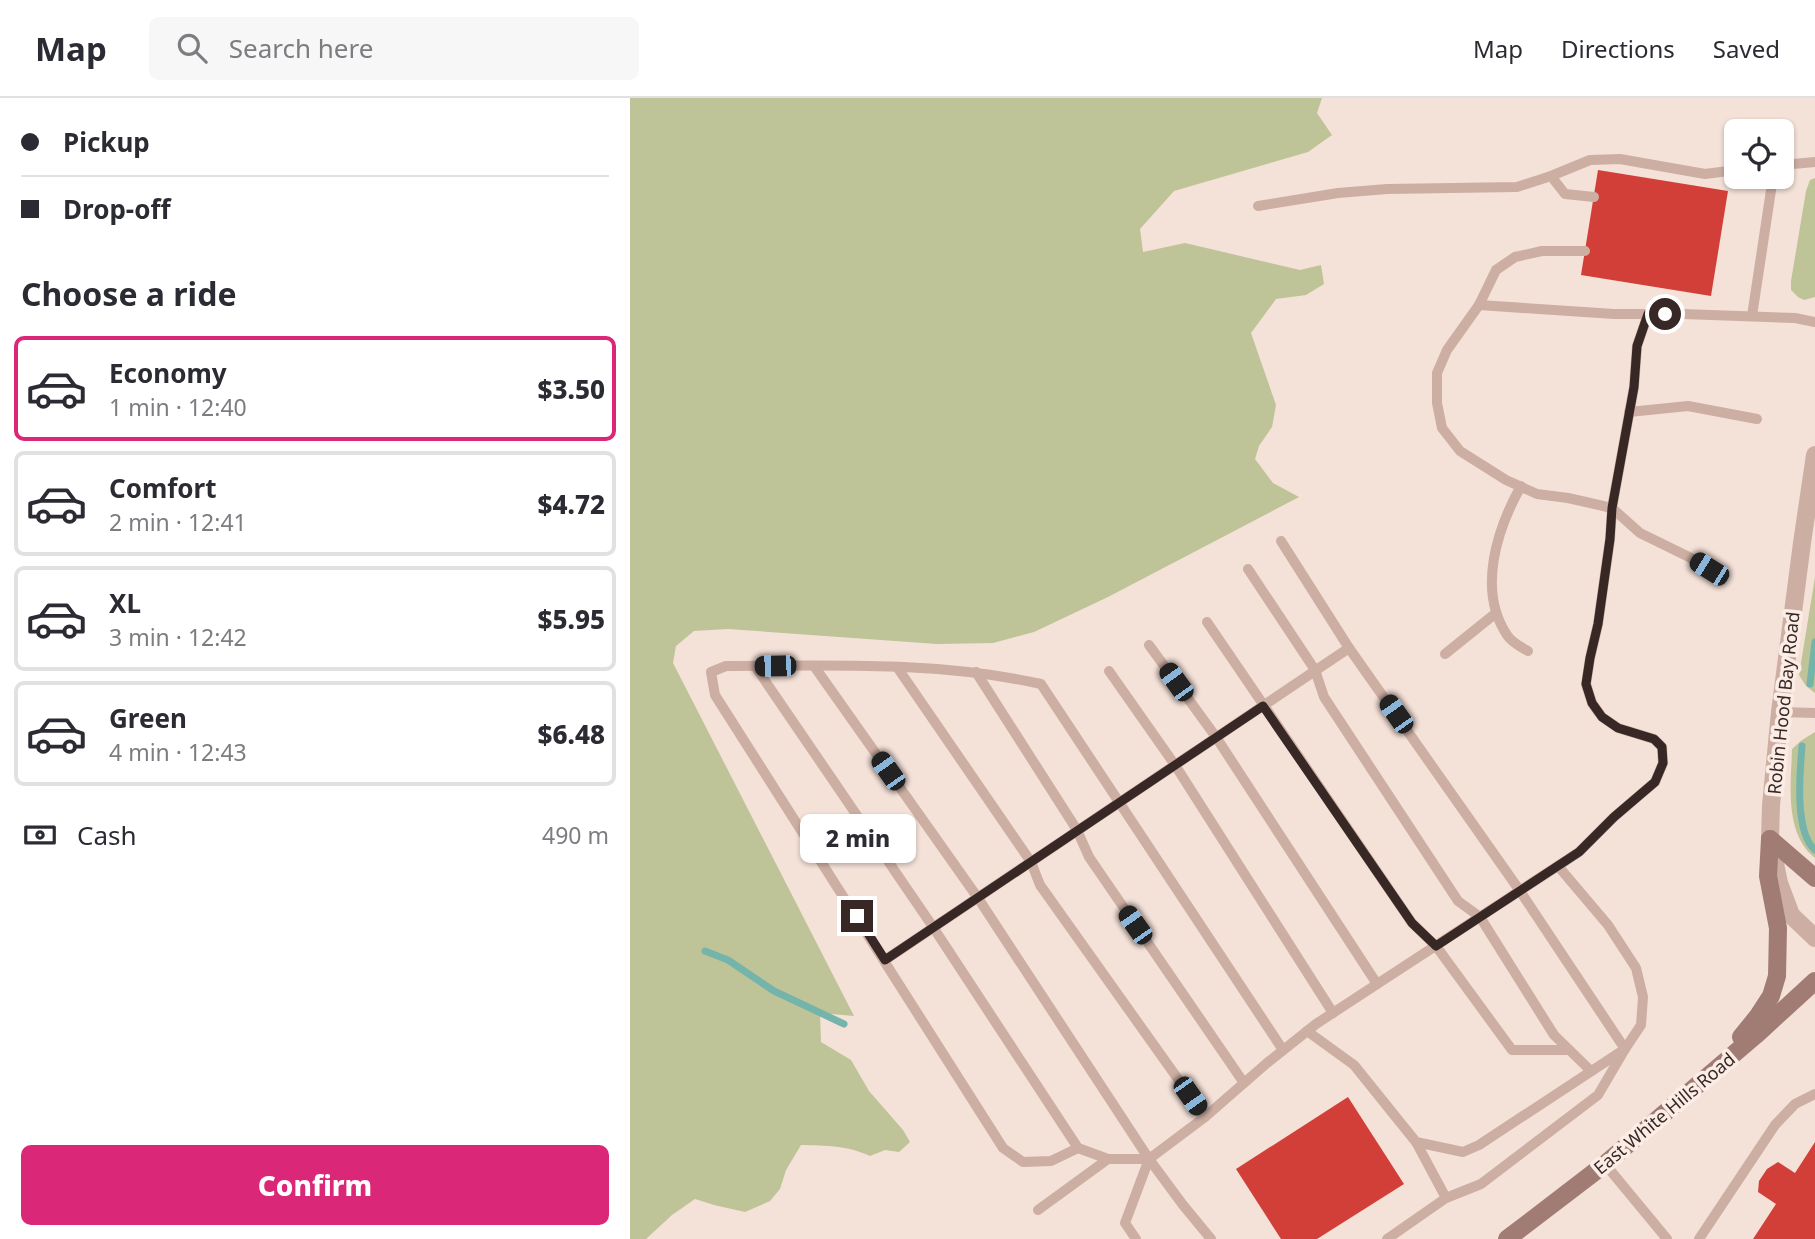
<!DOCTYPE html>
<meta charset="utf-8">
<style>
body{margin:0;font-family:"Noto Sans",sans-serif;background:#f7f7f7;color:#2b2b33;height:100vh;display:flex;flex-direction:column;font-size:26px;white-space:nowrap}
*{box-sizing:border-box;margin:0}
p{font-size:23px;color:#7c7c81}
.icon{flex:none;width:38px;height:38px;fill:none;stroke:currentColor;stroke-width:2;stroke-linecap:round;stroke-linejoin:round}
.map{position:relative;flex:1;overflow:hidden}
.panel{display:flex;flex-direction:column;background:#fff;width:630px}
.panel>*{flex:none}
.guide{display:grid;align-content:center;height:154px;padding:0 21px;background:#fff}
.buttons{position:absolute;left:1094px;top:21px;display:grid;gap:14px}
.buttons a{display:grid;place-items:center;width:70px;height:70px;border-radius:10px;background:#fff;box-shadow:0 2px 5px #0004;font-size:35px}
.end{position:absolute;width:32px;height:32px;margin:-16px;border:9px solid #372826;background:#fff;box-shadow:0 0 0 4px #fff}
.from{border-radius:50%}
.bubble{position:absolute;height:49px;border-radius:10px;background:#fff;box-shadow:0 2px 5px #0004;font-size:23px;font-weight:800;line-height:49px;text-align:center}
.car{position:absolute;width:21px;height:42px;margin:-21px -10px;border-radius:9px;box-shadow:0 0 5px 2px #0007;background:linear-gradient(#222 24%,#8ab4d8 0 40%,#222 0 76%,#8ab4d8 0 86%,#222 0)}
.guide b{display:flex;align-items:center;gap:24px;height:66px;font-size:26px}
.guide b+b{border-top:2px solid #e1e1e2}
.guide i{width:18px;height:18px;background:#2b2b33}
ul{padding:0;list-style:none}
li{display:flex;align-items:center;gap:21px;height:105px;margin:0 14px 10px;padding:0 7px;border:4px solid #e1e1e2;border-radius:10px}
li div{flex:1}
li b{display:block;font-size:26px}
li em{font-style:normal;font-weight:800}
li.active{border-color:#db2777}
li>.icon{width:63px;height:63px;stroke-width:1.5}
h2{padding:0 21px;font-size:32px;line-height:84px}
.pay{display:flex;align-items:center;gap:18px;height:77px;padding:0 21px;font-size:26px}
.pay p{margin-inline-start:auto}
.button{display:flex;gap:14px;margin-top:auto;padding:14px 21px}
.button a{flex:1;height:80px;border-radius:10px;background:#db2777;color:#fff;font-size:28px;font-weight:800;line-height:80px;text-align:center}
header{display:flex;align-items:center;gap:42px;box-sizing:border-box;height:98px;padding:0 35px;background:#fff;border-bottom:2px solid #e1e1e2}
header strong{font-size:33px}
nav{display:flex;gap:38px;margin-inline-start:auto;font-size:24px}
.search{width:490px;height:63px;background:#f7f7f7;display:flex;align-items:center;gap:18px;box-sizing:border-box;padding:0 24px;border-radius:10px;color:#7c7c81;font-size:26px}
main{display:flex;flex:1;min-height:0}
.map>svg:first-child{display:block}
.green{fill:#bec497}
.lines{fill:none;stroke-linecap:round;stroke-linejoin:round}
.stream{stroke:#74b4aa;stroke-width:7}
.building{fill:#d23f38}
.service{stroke:#cdaea3;stroke-width:10}
.tertiary{stroke:#cdaea3;stroke-width:18}
.secondary{stroke:#a17c74;stroke-width:18}
.route{stroke:#372826;stroke-width:9}
.labels{text-anchor:middle;dominant-baseline:central;stroke-width:7;stroke-linejoin:round;paint-order:stroke}
.street-label{font-size:18px;fill:#372826;stroke:#fbece5}
</style>
<header>
<strong>Map</strong>
<div class="search"><svg class="icon" aria-label="search" viewBox="0 0 24 24"><circle cx="10" cy="10" r="6"/><path d="M15 15l6 6"/></svg>Search here</div>
<nav><a>Map</a><a>Directions</a><a>Saved</a></nav>
</header>
<main>
<section class="panel">
<div class="guide">
<b><i class="from"></i>Pickup</b>
<b><i></i>Drop-off</b>
</div>
<h2>Choose a ride</h2>
<ul>
<li class="active"><svg class="icon" aria-label="car" viewBox="0 0 24 24"><path d="M5 17H2v-5l4-1 3-4h7l3 4 3 1v5h-3M9 17h6M6 11h13"/><circle cx="7" cy="17" r="2"/><circle cx="17" cy="17" r="2"/></svg><div><b>Economy</b><p>1 min · 12:40</p></div><em>$3.50</em></li>
<li><svg class="icon" aria-label="car" viewBox="0 0 24 24"><path d="M5 17H2v-5l4-1 3-4h7l3 4 3 1v5h-3M9 17h6M6 11h13"/><circle cx="7" cy="17" r="2"/><circle cx="17" cy="17" r="2"/></svg><div><b>Comfort</b><p>2 min · 12:41</p></div><em>$4.72</em></li>
<li><svg class="icon" aria-label="car" viewBox="0 0 24 24"><path d="M5 17H2v-5l4-1 3-4h7l3 4 3 1v5h-3M9 17h6M6 11h13"/><circle cx="7" cy="17" r="2"/><circle cx="17" cy="17" r="2"/></svg><div><b>XL</b><p>3 min · 12:42</p></div><em>$5.95</em></li>
<li><svg class="icon" aria-label="car" viewBox="0 0 24 24"><path d="M5 17H2v-5l4-1 3-4h7l3 4 3 1v5h-3M9 17h6M6 11h13"/><circle cx="7" cy="17" r="2"/><circle cx="17" cy="17" r="2"/></svg><div><b>Green</b><p>4 min · 12:43</p></div><em>$6.48</em></li>
</ul>
<div class="pay"><svg class="icon" aria-label="cash" viewBox="0 0 24 24"><path d="M3 7h18v10H3z"/><circle cx="12" cy="12" r="2"/></svg>Cash<p>490 m</p></div>
<div class="button"><a>Confirm</a></div>
</section>
<div class="map">
<svg width="1185" height="1141" viewBox="0 0 1185 1141">
<rect width="100%" height="100%" fill="#f4e1d8"/>
<g class="green">
<path d="M0,0h692l-5,15 15,22 -24,17 -134,39 -34,38 3,23 42,-9 115,27 21,-5 3,19 -18,11 -30,4 -25,34 25,72 -4,22 -13,19 -4,13 18,24 26,14 -191,100 -74,35 -41,11 -56,1 -209,-15 -34,2 -18,15 -3,17 181,353 -34,-3 1,29 30,18 18,31 34,39 7,12 -11,10 -14,-2 -15,6c-24,-11 -43,-10 -69,-11l-15,25 -6,19 -10,12 -25,11 -31,-7 -19,-6 -23,16 -26,24h-16z"/>
<path d="M1185,80v119l-11,3 -6,-3 -7,-7v-9l15,-90 4,-11z"/>
<path d="M1185,479v116l-9,-7 -7,-11z"/>
<path d="M1185,634v126c-31,-25 -24,-73 -23,-109l10,-9z"/>
</g>
<g class="lines">
<g class="stream">
<path d="M1180,586l5,-42"/>
<path d="M1172,648c-2,25 -8,86 13,104"/>
<path d="M75,853l23,9 46,31 70,33"/>
</g>
</g>
<g class="building">
<path d="M968,72l130,21 -17,105 -130,-21z"/>
<path d="M718,999l56,87 -87,55h-36l-45,-70z"/>
<path d="M1185,1044v97h-62l23,-35 -18,-12 1,-11 8,-12 11,-7 17,11z"/>
</g>
<g class="lines">
<g class="service">
<path d="M1152,67l33,-3"/>
<path d="M921,78l14,18 29,3"/>
<path d="M628,108l80,-13 49,-4 130,-2 34,-11 39,-16 30,-1 85,15 31,-4"/>
<path d="M955,153h-43l-27,6 -19,13 -17,35 -32,45 -10,23v30l5,25 18,23 46,29 31,14 31,4 44,10 28,25 51,25 18,11"/>
<path d="M849,207l135,9h69l112,4 20,4"/>
<path d="M1122,218l21,-139"/>
<path d="M999,314l59,-6 69,13"/>
<path d="M891,388c-24,43 -44,104 -14,149 4,7 14,12 21,16"/>
<path d="M651,443l68,107"/>
<path d="M618,471l67,101 9,27 134,204 22,16 74,118 37,36"/>
<path d="M577,524l205,301 24,23 76,104h57"/>
<path d="M519,547l67,92 161,247"/>
<path d="M815,556l51,-41"/>
<path d="M125,568l178,261 145,221 30,11h41"/>
<path d="M184,568l164,232 171,261"/>
<path d="M267,569l134,195 9,23 165,232"/>
<path d="M479,573l66,94 158,248"/>
<path d="M346,574l101,158 12,27 155,226"/>
<path d="M1150,614l35,1"/>
<path d="M255,862l464,-312 171,243 105,158 -27,46 -117,89 -35,14 -59,41"/>
<path d="M677,933l47,34 62,77 47,10 16,-7 146,-96 16,-24 2,-28 -7,-29 -28,-43 -50,-59"/>
<path d="M786,1044l30,56"/>
<path d="M448,1050l-27,13 -28,1 -20,-14 -288,-453 -4,-23 15,-6c105,0 212,-5 315,18l242,366"/>
<path d="M975,1066l62,75"/>
<path d="M408,1112l70,-51"/>
<path d="M506,1141l-11,-16 24,-64"/>
<path d="M581,1141l-28,-34 -34,-46 56,-42 62,-54 49,-39 263,-172 35,-35 41,-35 8,-19 -1,-16 -8,-8 -36,-11 -16,-11 -10,-14 -6,-19 4,-26 8,-34 12,-85 2,-31 22,-121 3,-41 11,-32"/>
<path d="M1069,1141l76,-114 20,-21 20,-10"/>
</g>
<path class="tertiary" d="M1185,357l-13,88 -22,169 -9,93 -1,34 9,44 12,32 24,23"/>
<g class="secondary">
<path d="M1140,741l45,39"/>
<path d="M1111,939l17,-21 13,-20 6,-20 1,-48 -10,-52 2,-37"/>
<path d="M877,1141l98,-75 151,-129 59,-54"/>
</g>
</g>
<g class="lines">
<path class="route" d="M227,818l28,44 378,-254 149,217 24,23 143,-94 35,-35 41,-35 8,-19 -1,-16 -8,-8 -36,-11 -16,-11 -10,-14 -6,-19 4,-26 8,-34 12,-85 2,-31 22,-121 3,-41 11,-32h17"/>
</g>
<g class="labels">
<g class="street-label">
<text transform="translate(1153 605) rotate(-84)">Robin Hood Bay Road</text>
<text transform="translate(1034 1015) rotate(-40)">East White Hills Road</text>
</g>
</g>
</svg>
<div class="buttons">
<a><svg class="icon" aria-label="locate" viewBox="0 0 24 24"><circle cx="12" cy="12" r="6"/><path d="M12 2v4M12 18v4M2 12h4M18 12h4"/></svg></a>
</div>
<i class="end from" style="left:1035px;top:216px"></i>
<i class="end" style="left:227px;top:818px"></i>
<div class="bubble" style="left:170px;top:716px;width:116px">2 min</div>
<i class="car" style="left:1079px;top:471px;rotate:302deg"></i>
<i class="car" style="left:145px;top:568px;rotate:269deg"></i>
<i class="car" style="left:546px;top:584px;rotate:324deg"></i>
<i class="car" style="left:766px;top:616px;rotate:325deg"></i>
<i class="car" style="left:258px;top:673px;rotate:325deg"></i>
<i class="car" style="left:505px;top:827px;rotate:325deg"></i>
<i class="car" style="left:560px;top:998px;rotate:145deg"></i>
</div>
</main>
